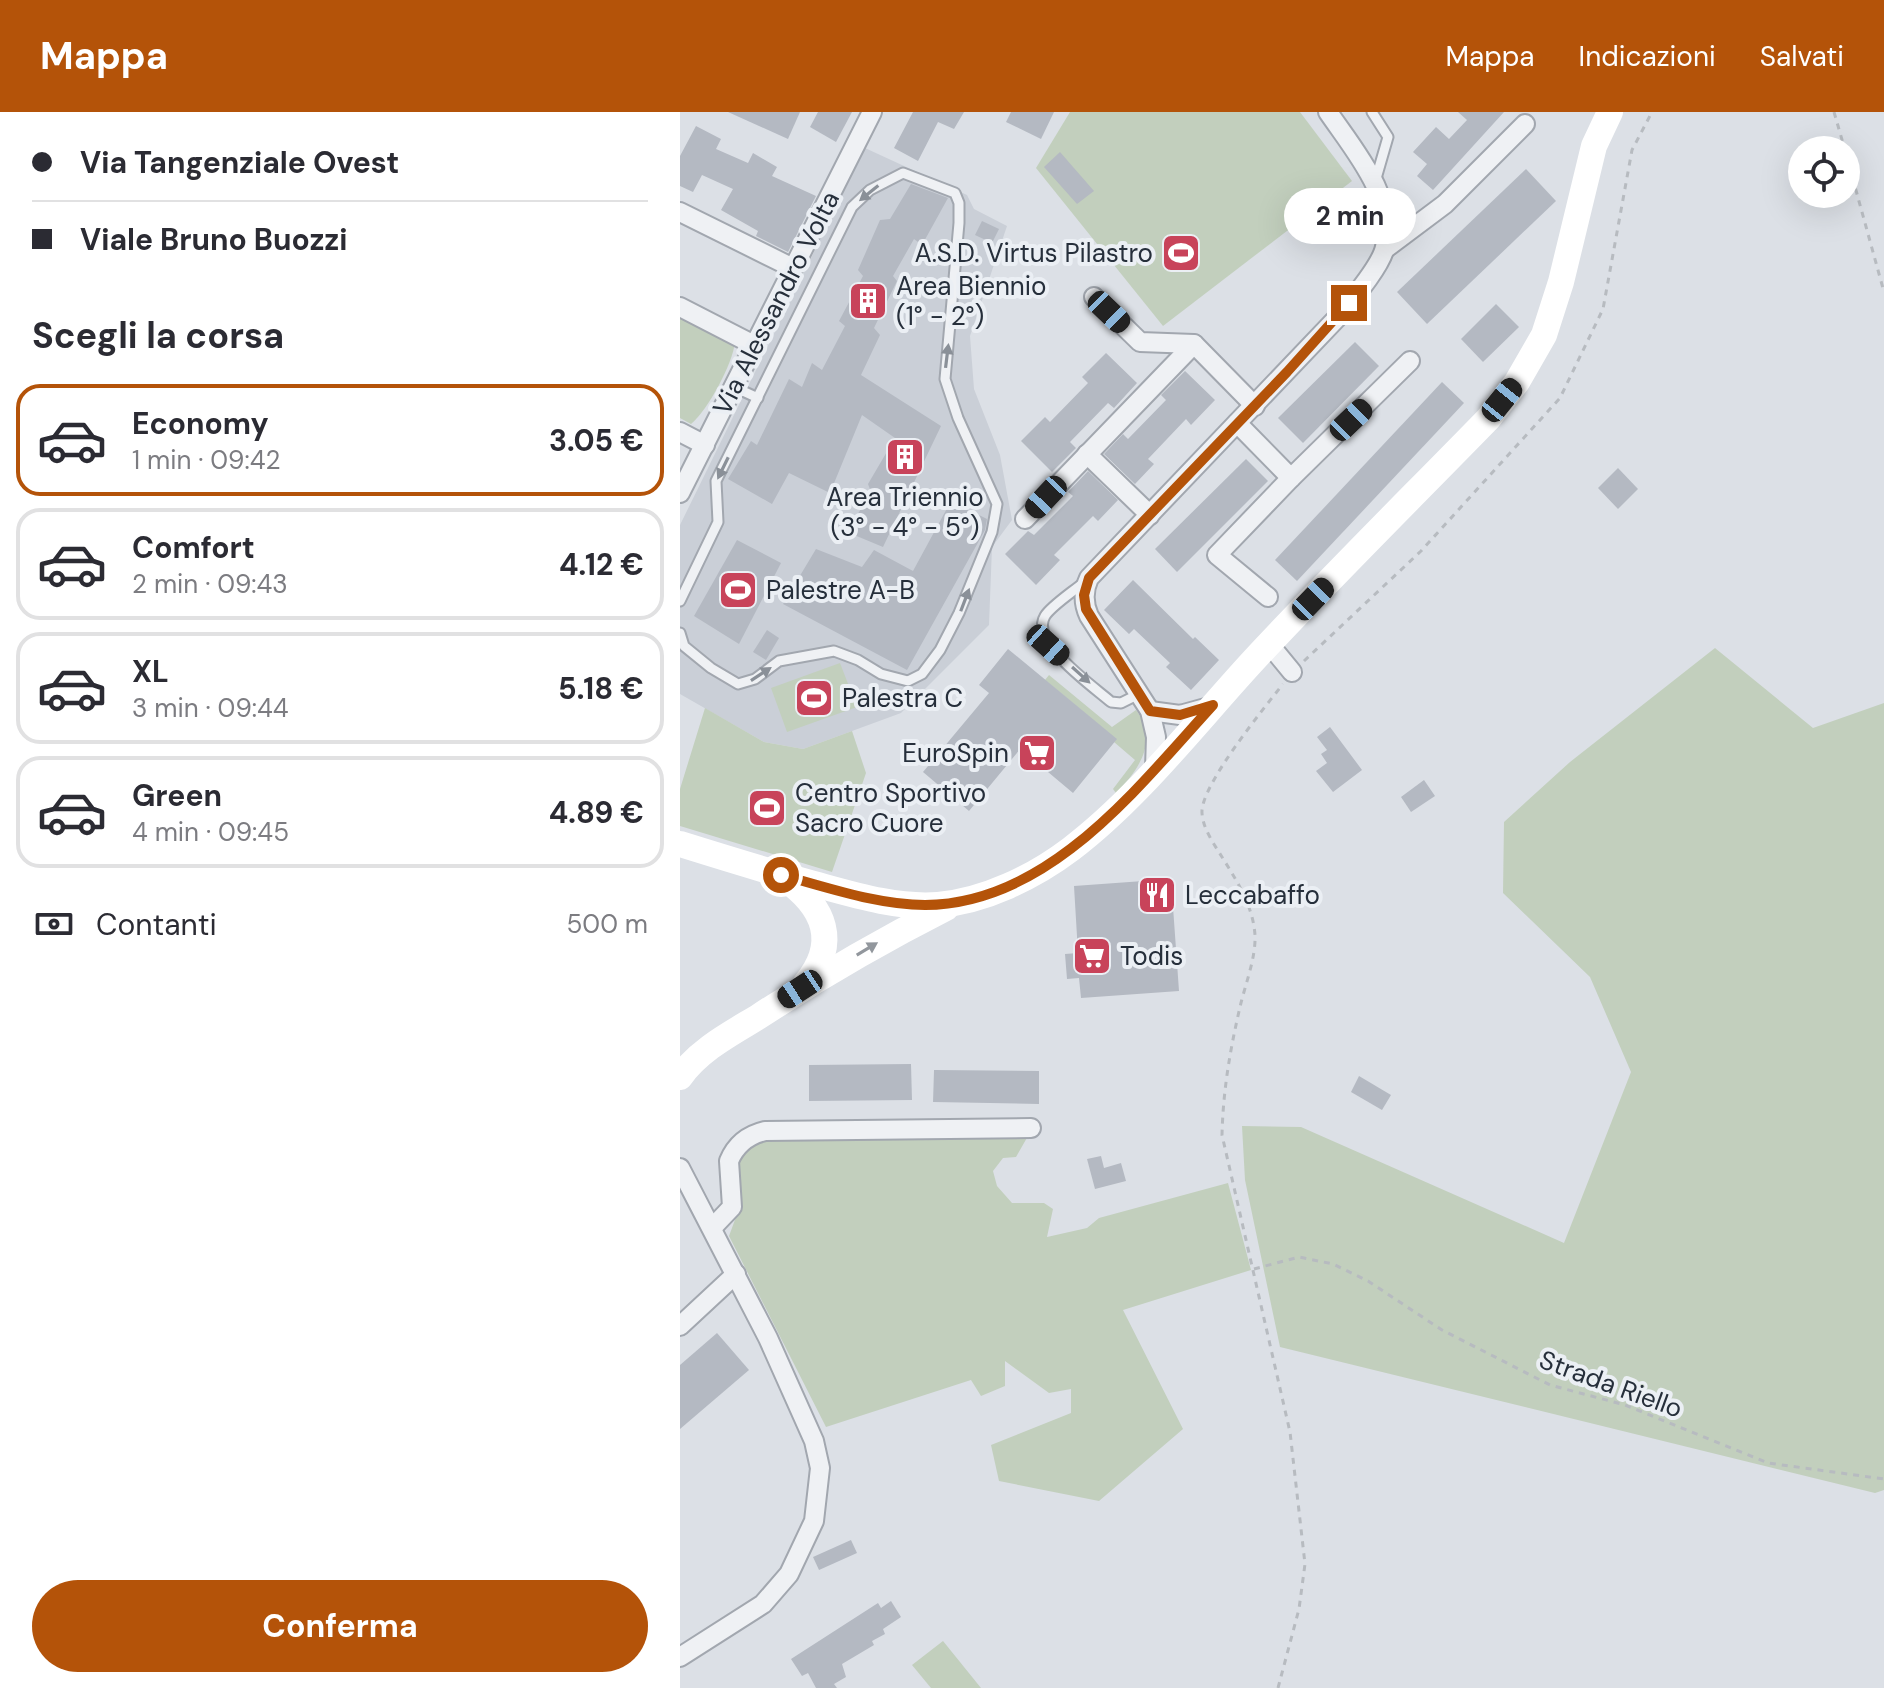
<!DOCTYPE html>
<html lang="it">
<meta charset="utf-8">
<style>
body{margin:0;font-family:"DM Sans",sans-serif;background:#f2f2f3;color:#2b2b33;height:100vh;display:flex;flex-direction:column;font-size:30px;white-space:nowrap}
*{box-sizing:border-box;margin:0}
p{font-size:26px;color:#7c7c81}
.icon{flex:none;width:44px;height:44px;fill:none;stroke:currentColor;stroke-width:2;stroke-linecap:round;stroke-linejoin:round}
.map{position:relative;flex:1;overflow:hidden}
.sheet{display:flex;flex-direction:column;background:#fff;width:680px}
.sheet>*{flex:none}
.hud{display:grid;align-content:center;height:176px;padding:0 32px;background:#fff}
.controls{position:absolute;left:1108px;top:24px;display:grid;gap:16px}
.controls a{display:grid;place-items:center;width:72px;height:72px;border-radius:50%;background:#fff;box-shadow:0 8px 32px #0002;font-size:40px}
.end{position:absolute;width:36px;height:36px;margin:-18px;border:10px solid #b45309;background:#fff;box-shadow:0 0 0 4px #fff}
.from{border-radius:50%}
.bubble{position:absolute;height:56px;border-radius:28px;background:#fff;box-shadow:0 8px 32px #0002;font-size:26px;font-weight:700;line-height:56px;text-align:center}
.car{position:absolute;width:24px;height:48px;margin:-24px -12px;border-radius:10px;box-shadow:0 0 6px 2px #0007;background:linear-gradient(#222 24%,#8ab4d8 0 40%,#222 0 76%,#8ab4d8 0 86%,#222 0)}
.hud b{display:flex;align-items:center;gap:28px;height:76px;font-size:30px}
.hud b+b{border-top:2px solid #e1e1e2}
.hud i{width:20px;height:20px;background:#2b2b33}
ul{padding:0;list-style:none}
li{display:flex;align-items:center;gap:24px;height:112px;margin:0 16px 12px;padding:0 16px;border:4px solid #e1e1e2;border-radius:24px}
li div{flex:1}
li b{display:block;font-size:30px}
li em{font-style:normal;font-weight:700}
li.current{border-color:#b45309}
li>.icon{width:72px;height:72px;stroke-width:1.5}
h2{padding:0 32px;font-size:36px;line-height:96px}
.pay{display:flex;align-items:center;gap:20px;height:88px;padding:0 32px;font-size:30px}
.pay p{margin-inline-start:auto}
.action{display:flex;gap:16px;margin-top:auto;padding:16px 32px}
.action a{flex:1;height:92px;border-radius:48px;background:#b45309;color:#fff;font-size:32px;font-weight:700;line-height:92px;text-align:center}
header{display:flex;align-items:center;gap:48px;box-sizing:border-box;height:112px;padding:0 40px;background:#b45309;color:#fff}
header strong{font-size:38px}
nav{display:flex;gap:44px;margin-inline-start:auto;font-size:28px}
main{display:flex;flex:1;min-height:0}
.map>svg:first-child{display:block}
.built{fill:#cacfd7}
.green{fill:#c2cfbd}
.building{fill:#b4b9c2}
.lines{fill:none;stroke-linecap:round;stroke-linejoin:round}
.service-casing{stroke:#a2a7af;stroke-width:13}
.minor-casing{stroke:#a2a7af;stroke-width:22}
.path{stroke:#b7bbc0;stroke-width:3;stroke-dasharray:6 6;stroke-linecap:butt}
.service{stroke:#eff1f4;stroke-width:9}
.minor{stroke:#eff1f4;stroke-width:18}
.secondary{stroke:#fff;stroke-width:26}
.oneway{fill:#8a9098}
.oneway2{fill:#92979d}
.route{stroke:#b45309;stroke-width:10}
.labels{text-anchor:middle;dominant-baseline:central;stroke-width:8;stroke-linejoin:round;paint-order:stroke}
.poi-label{font-size:26px;fill:#262f3b;stroke:#ebeff4;text-anchor:start}
.street-label{font-size:26px;fill:#262f3b;stroke:#ebeff4}
</style>
<header>
<strong>Mappa</strong>
<nav><a>Mappa</a><a>Indicazioni</a><a>Salvati</a></nav>
</header>
<main>
<section class="sheet">
<div class="hud">
<b><i class="from"></i>Via Tangenziale Ovest</b>
<b><i></i>Viale Bruno Buozzi</b>
</div>
<h2>Scegli la corsa</h2>
<ul>
<li class="current"><svg class="icon" aria-label="car" viewBox="0 0 24 24"><path d="M5 17H2v-5l4-1 3-4h7l3 4 3 1v5h-3M9 17h6M6 11h13"/><circle cx="7" cy="17" r="2"/><circle cx="17" cy="17" r="2"/></svg><div><b>Economy</b><p>1 min · 09:42</p></div><em>3.05 €</em></li>
<li><svg class="icon" aria-label="car" viewBox="0 0 24 24"><path d="M5 17H2v-5l4-1 3-4h7l3 4 3 1v5h-3M9 17h6M6 11h13"/><circle cx="7" cy="17" r="2"/><circle cx="17" cy="17" r="2"/></svg><div><b>Comfort</b><p>2 min · 09:43</p></div><em>4.12 €</em></li>
<li><svg class="icon" aria-label="car" viewBox="0 0 24 24"><path d="M5 17H2v-5l4-1 3-4h7l3 4 3 1v5h-3M9 17h6M6 11h13"/><circle cx="7" cy="17" r="2"/><circle cx="17" cy="17" r="2"/></svg><div><b>XL</b><p>3 min · 09:44</p></div><em>5.18 €</em></li>
<li><svg class="icon" aria-label="car" viewBox="0 0 24 24"><path d="M5 17H2v-5l4-1 3-4h7l3 4 3 1v5h-3M9 17h6M6 11h13"/><circle cx="7" cy="17" r="2"/><circle cx="17" cy="17" r="2"/></svg><div><b>Green</b><p>4 min · 09:45</p></div><em>4.89 €</em></li>
</ul>
<div class="pay"><svg class="icon" aria-label="cash" viewBox="0 0 24 24"><path d="M3 7h18v10H3z"/><circle cx="12" cy="12" r="2"/></svg>Contanti<p>500 m</p></div>
<div class="action"><a>Conferma</a></div>
</section>
<div class="map">
<svg width="1204" height="1576" viewBox="0 0 1204 1576">
<rect width="100%" height="100%" fill="#dce0e6"/>
<path class="built" d="M185,36l102,47 7,14 33,17 -37,110 4,53 26,66 12,65 -20,27 -3,78 -88,88 -98,36 -39,-7 -84,-48v-169z"/>
<g class="green">
<path d="M390,0h230l52,69 -189,145 -127,-158z"/>
<path d="M0,201l55,29c-2,21 -27,68 -44,82l-11,-6z"/>
<path d="M1035,536l98,80 71,-25v787l-9,3 -595,-146 -35,-167 -3,-54 59,1 263,116 67,-171 -41,-95 -87,-84 1,-71 66,-60z"/>
<path d="M160,551l17,44 -70,25 -16,-44z"/>
<path d="M369,563l63,52 24,-17c24,30 2,61 -20,83l-3,-4 22,-29 -21,-18 2,-3 -71,-59z"/>
<path d="M25,596l59,34 39,7 49,-18 14,42 -34,99 -152,-46v-37z"/>
<path d="M348,1024l-12,21 -13,1 -10,13 4,15 15,17h32l9,6 -6,28 40,-9 12,-10 129,-35 23,87 -128,40 60,119 -84,72 -100,-20 -8,-36 80,-32v-24l-22,4 -44,-32v25l-24,10 -10,-16 -145,47 -97,-191 10,-27 -1,-52 21,-18z"/>
<path d="M263,1529l38,47h-50l-19,-23z"/>
</g>
<g class="building">
<path d="M48,0h72l-12,27z"/>
<path d="M138,0h34l-16,30 -26,-15z"/>
<path d="M233,0h51l-10,17 -16,-7 -20,39 -24,-13z"/>
<path d="M331,0h43l-13,27 -35,-17z"/>
<path d="M778,0h46l-71,78 -16,-14 10,-12 -14,-12 23,-25 13,12 18,-19z"/>
<path d="M16,14l25,13 -5,10 32,14 5,-10 24,14 -5,9 44,20 -28,56 -32,-16 2,-5 -37,-21 12,-21 -31,-14 -9,17 -13,-6v-30z"/>
<path d="M380,40l34,39 -17,13 -33,-37z"/>
<path d="M846,57l30,32 -129,123 -30,-32z"/>
<path d="M231,72l37,14 -26,47 -8,-6 -21,37 4,5 -23,47 6,7 -19,40 80,51 -58,121 -36,-15 24,-40 -3,-8 27,-46 -33,-23 -32,78 -41,-20 -17,31 -44,-25 23,-38 6,4 32,-66 13,8 10,-24 10,7 23,-44 -6,-5 24,-45 -5,-6 22,-50 10,-1z"/>
<path d="M302,109l17,8 -7,14 -17,-8z"/>
<path d="M816,192l23,23 -36,35 -22,-23z"/>
<path d="M675,230l24,24 -76,77 -25,-25z"/>
<path d="M426,241l31,30 -23,25 -6,-5 -38,39 6,6 -24,24 -31,-31 24,-24 5,5 38,-39 -6,-6z"/>
<path d="M505,259l30,29 -24,25 -5,-6 -38,40 6,5 -19,20 -31,-30 19,-20 5,5 38,-39 -5,-5z"/>
<path d="M762,270l22,21 -167,178 -22,-21z"/>
<path d="M566,347l22,22 -91,91 -22,-23z"/>
<path d="M938,356l20,21 -20,20 -20,-21z"/>
<path d="M408,359l30,29 -20,21 -5,-5 -39,39 6,5 -24,25 -31,-31 23,-23 6,4 39,-39 -5,-4z"/>
<path d="M271,389l36,18 -2,11 -78,140 -124,-66 33,-55 46,18 12,-17 39,21z"/>
<path d="M57,428l44,23 -42,81 -45,-28z"/>
<path d="M453,468l60,59 2,-2 24,23 -28,30 -25,-23 4,-4 -36,-34 -5,5 -25,-24z"/>
<path d="M87,518l12,8 -13,22 -13,-8z"/>
<path d="M328,537l109,90 -44,54 -25,-21 6,-6 -28,-24 -57,69 -46,-39 66,-79 -10,-8z"/>
<path d="M650,615l32,43 -29,22 -17,-21 11,-8 -6,-9 6,-4 -10,-13z"/>
<path d="M744,668l11,16 -24,16 -10,-15z"/>
<path d="M491,767l8,112 -98,7 -2,-20 -12,1 -2,-25 13,-1 -4,-67z"/>
<path d="M231,952l1,36 -103,1v-36z"/>
<path d="M254,958l105,1v33l-106,-2z"/>
<path d="M679,964l32,19 -9,15 -31,-18z"/>
<path d="M421,1044l3,12 17,-5 5,18 -31,8 -8,-30z"/>
<path d="M37,1221l32,37 -69,59v-64z"/>
<path d="M171,1428l6,13 -38,17 -6,-13z"/>
<path d="M211,1489l10,16 -18,12 2,5 -13,7 2,4 -32,19 4,13 -12,7 3,4h-21l-8,-15 -6,3 -11,-17 87,-56 3,5z"/>
</g>
<g class="lines">
<defs>
<g id="service">
<path d="M692,0l16,25 -13,45"/>
<path d="M54,275l24,11"/>
<path d="M403,471c-9,8 -32,23 -38,33 -16,26 49,71 66,86l10,1 18,-9"/>
<path d="M0,489l38,-79 -2,-41 136,-274 18,-17 33,-17 52,20 4,10v20l-14,156 13,39 39,86 -5,28 -33,81 -19,37 -18,24 -14,7 -27,-7 -23,-14 -24,-9 -55,10 -24,18 -17,5 -27,-16 -27,-22 -4,-13"/>
</g>
<g id="minor">
<path d="M0,100l113,56"/>
<path d="M705,137l60,-45 80,-80"/>
<path d="M414,185l46,45 54,2 61,62"/>
<path d="M0,195l74,38"/>
<path d="M557,311l54,55"/>
<path d="M0,320l25,13"/>
<path d="M407,342l63,61"/>
<path d="M0,381l192,-381"/>
<path d="M345,407l169,-175"/>
<path d="M588,485l-51,-42 74,-77 119,-117"/>
<path d="M589,532l23,28"/>
<path d="M470,599l30,4 29,-8"/>
<path d="M475,656l1,-31 -6,-26 -61,-95c-6,-13 -6,-25 0,-38l247,-259c13,-16 45,-52 49,-72 11,-49 -31,-97 -57,-135"/>
<path d="M0,1056l88,170 46,103 6,27 -6,53 -25,53 -26,30 -83,53"/>
<path d="M32,1116l20,-21 -3,-46c7,-17 19,-26 36,-30l266,-3"/>
<path d="M0,1214l56,-52"/>
</g>
</defs>
<use href="#service" class="service-casing"/>
<use href="#minor" class="minor-casing"/>
<g class="path">
<path d="M1154,0l11,38"/>
<path d="M1166,42l38,138"/>
<path d="M624,549l117,-110 139,-153 43,-89 29,-159 20,-38"/>
<path d="M574,1157l45,-12 34,7 35,17 74,49 108,55 75,20 143,58 116,16"/>
<path d="M598,1576l21,-79 6,-45 -15,-132 -68,-297c1,-44 8,-85 18,-128 5,-22 16,-49 15,-72 -2,-29 -18,-54 -33,-78 -8,-13 -19,-28 -20,-44 -2,-27 63,-106 81,-129"/>
</g>
<use href="#service" class="service"/>
<use href="#minor" class="minor"/>
<g class="secondary">
<path d="M0,732c48,15 96,30 145,43 36,10 76,21 113,18 47,-4 96,-28 133,-56 67,-51 124,-125 181,-187 77,-83 157,-162 236,-243l29,-37 27,-47 17,-53 33,-136 16,-34"/>
<path d="M105,767c40,28 54,64 21,104"/>
<path d="M0,965c19,-27 50,-43 78,-60 61,-40 123,-76 188,-109"/>
</g>
</g>
<defs><path id="oneway-solid" d="M-6-.8H1V-3.2L6.5 0L1 3.2V.8H-6Z" transform="scale(2)"/></defs>
<g class="oneway">
<use href="#oneway-solid" transform="translate(189 81) rotate(141)"/>
<use href="#oneway-solid" transform="translate(267 244) rotate(-83)"/>
<use href="#oneway-solid" transform="translate(43 356) rotate(116)"/>
<use href="#oneway-solid" transform="translate(285 488) rotate(-69)"/>
<use href="#oneway-solid" transform="translate(81 562) rotate(-33)"/>
<use href="#oneway-solid" transform="translate(401 563) rotate(42)"/>
</g>
<use class="oneway2" href="#oneway-solid" transform="translate(187 837) rotate(-31)"/>
<g class="lines">
<path class="route" d="M101,763c46,12 96,30 144,30 124,-1 212,-117 288,-200l-33,10 -30,-4 -64,-102 -2,-14 5,-17 198,-206 62,-69"/>
</g>
<defs>
<symbol id="stadium-square" viewBox="-11 -11 22 22"><rect x="-9" y="-9" width="18" height="18" rx="4" fill="#c8435a" stroke="#ebeff4"/><path d="M0-5a6.5 5 0 1 0 0 10a6.5 5 0 1 0 0-10ZM-3.5-1.8h7v3.6h-7Z" fill="#fff"/></symbol>
<symbol id="building-square" viewBox="-11 -11 22 22"><rect x="-9" y="-9" width="18" height="18" rx="4" fill="#c8435a" stroke="#ebeff4"/><path d="M-4-6H4V6H1V3H-1V6H-4ZM-2.5-4.3h1.7v1.8h-1.7ZM.8-4.3h1.7v1.8H.8ZM-2.5-1h1.7V.8h-1.7ZM.8-1h1.7V.8H.8Z" fill="#fff"/></symbol>
<symbol id="supermarket-square" viewBox="-11 -11 22 22"><rect x="-9" y="-9" width="18" height="18" rx="4" fill="#c8435a" stroke="#ebeff4"/><path d="M-6-5.5h2.5l.6 2H6L4.5 2H-2.5L-4.4-4H-6ZM-1.5 3.2a1.3 1.3 0 1 0 .1 0ZM3 3.2a1.3 1.3 0 1 0 .1 0Z" fill="#fff"/></symbol>
<symbol id="restaurant-square" viewBox="-11 -11 22 22"><rect x="-9" y="-9" width="18" height="18" rx="4" fill="#c8435a" stroke="#ebeff4"/><path d="M-5-6h1v4h1v-4h1v4h1v-4h1v5L-1.5 .5V6h-2V.5L-5-1ZM5-6V6H3V1.5H1.5Q1.5-4 5-6Z" fill="#fff"/></symbol>
</defs>
<g fill-rule="evenodd">
<use href="#stadium-square" x="479" y="119" width="44" height="44"/>
<use href="#building-square" x="166" y="167" width="44" height="44"/>
<use href="#building-square" x="203" y="323" width="44" height="44"/>
<use href="#stadium-square" x="36" y="456" width="44" height="44"/>
<use href="#stadium-square" x="112" y="564" width="44" height="44"/>
<use href="#supermarket-square" x="335" y="619" width="44" height="44"/>
<use href="#stadium-square" x="65" y="674" width="44" height="44"/>
<use href="#restaurant-square" x="455" y="761" width="44" height="44"/>
<use href="#supermarket-square" x="390" y="822" width="44" height="44"/>
</g>
<g class="labels">
<g class="poi-label">
<text x="473" y="141" text-anchor="end">A.S.D. Virtus Pilastro</text>
<text x="216" y="174">Area Biennio<tspan x="216" dy="30">(1° - 2°)</tspan></text>
<text x="225" y="385" text-anchor="middle">Area Triennio<tspan x="225" dy="30">(3° - 4° - 5°)</tspan></text>
<text x="86" y="478">Palestre A-B</text>
<text x="162" y="586">Palestra C</text>
<text x="329" y="641" text-anchor="end">EuroSpin</text>
<text x="115" y="681">Centro Sportivo<tspan x="115" dy="30">Sacro Cuore</tspan></text>
<text x="505" y="783">Leccabaffo</text>
<text x="440" y="844">Todis</text>
</g>
<g class="street-label">
<text transform="translate(96 191) rotate(-63)">Via Alessandro Volta</text>
<text transform="translate(931 1272) rotate(20)">Strada Riello</text>
</g>
</g>
</svg>
<div class="controls">
<a><svg class="icon" aria-label="locate" viewBox="0 0 24 24"><circle cx="12" cy="12" r="6"/><path d="M12 2v4M12 18v4M2 12h4M18 12h4"/></svg></a>
</div>
<i class="end from" style="left:101px;top:763px"></i>
<i class="end" style="left:669px;top:191px"></i>
<div class="bubble" style="left:604px;top:76px;width:132px">2 min</div>
<i class="car" style="left:429px;top:200px;rotate:134deg"></i>
<i class="car" style="left:822px;top:288px;rotate:39deg"></i>
<i class="car" style="left:671px;top:308px;rotate:46deg"></i>
<i class="car" style="left:366px;top:385px;rotate:223deg"></i>
<i class="car" style="left:633px;top:487px;rotate:44deg"></i>
<i class="car" style="left:368px;top:533px;rotate:132deg"></i>
<i class="car" style="left:120px;top:877px;rotate:237deg"></i>
</div>
</main>
